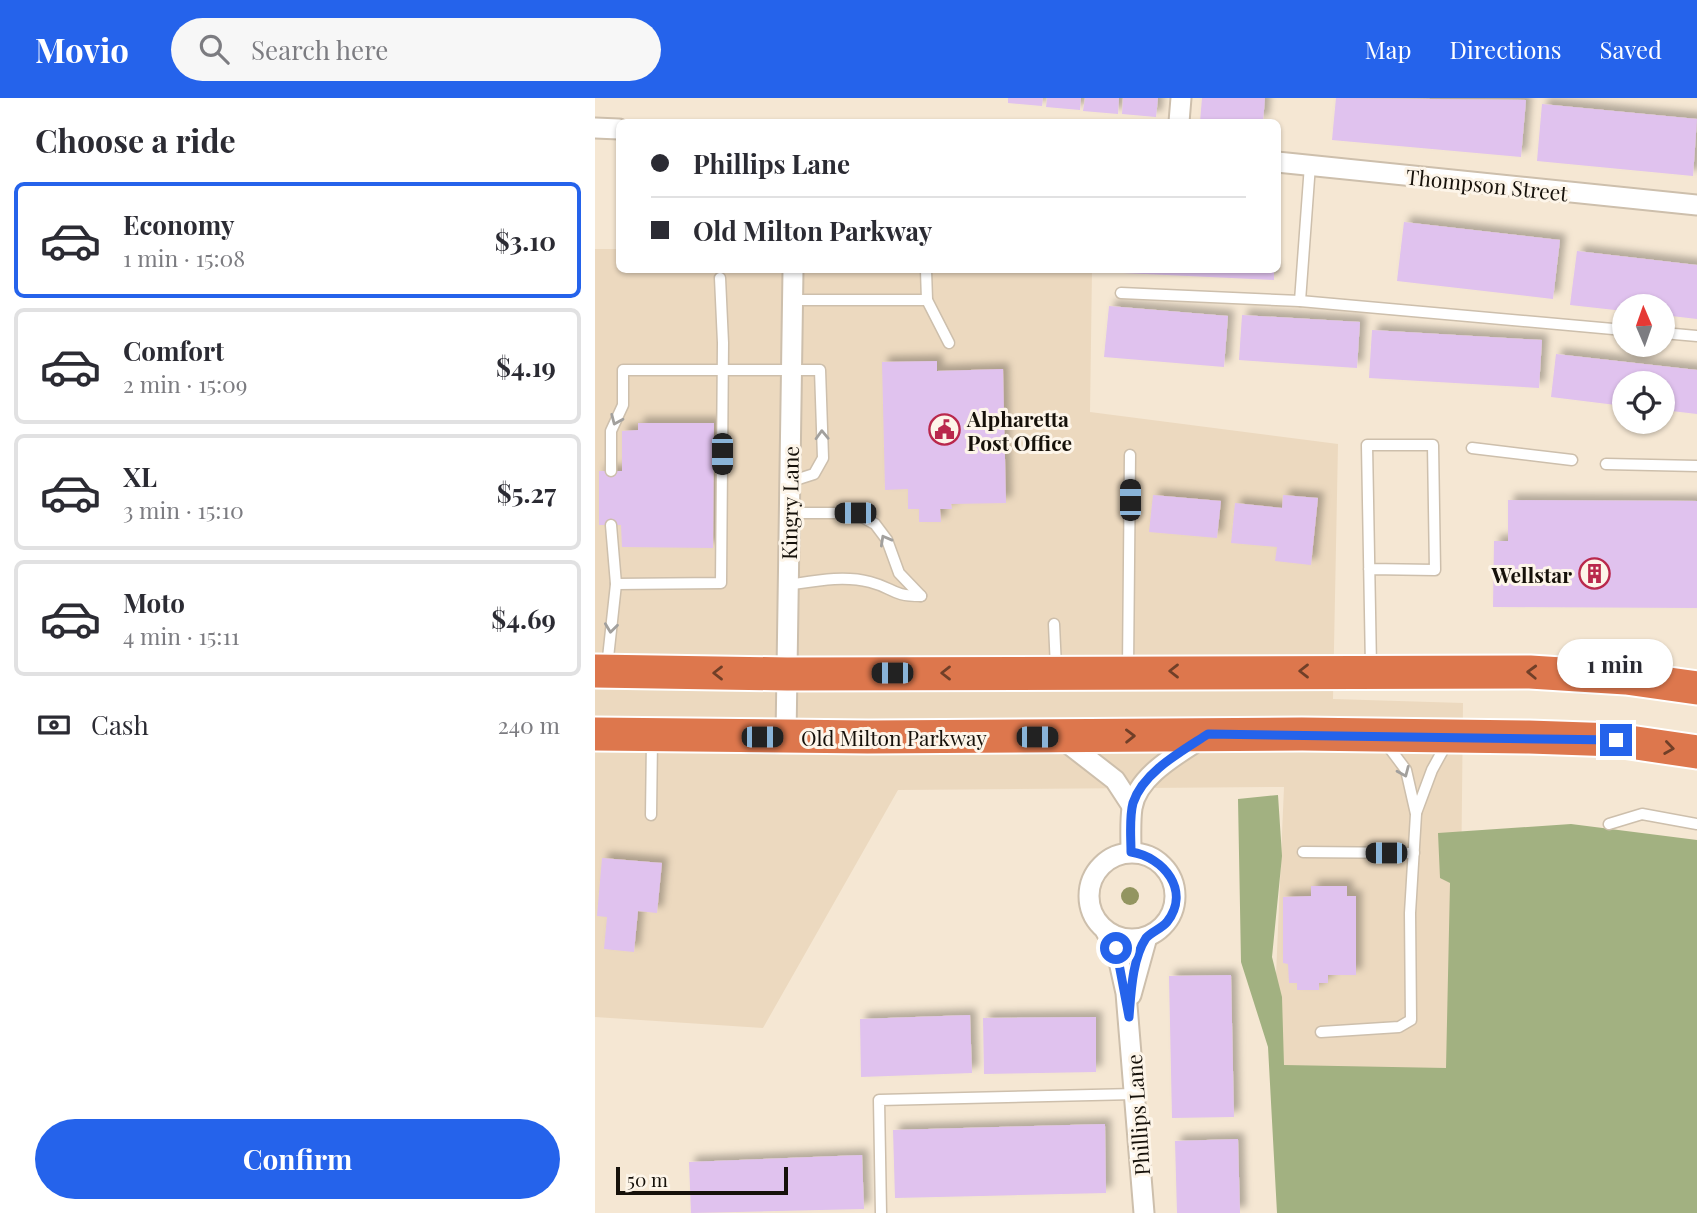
<!DOCTYPE html>
<meta charset="utf-8">
<style>
body{margin:0;font-family:"Playfair Display",serif;background:#f7f7f7;color:#2b2b33;height:100vh;display:flex;flex-direction:column;font-size:26px;white-space:nowrap}
*{box-sizing:border-box;margin:0}
p{font-size:23px;color:#7c7c81}
.icon{flex:none;width:38px;height:38px;fill:none;stroke:currentColor;stroke-width:2;stroke-linecap:round;stroke-linejoin:round}
.map{position:relative;flex:1;overflow:hidden}
.panel{display:flex;flex-direction:column;background:#fff;width:595px}
.panel>*{flex:none}
.guide{position:absolute;left:21px;top:21px;width:665px;height:154px;border-radius:10px;box-shadow:0 2px 5px #0004;display:grid;align-content:center;height:154px;padding:0 35px;background:#fff}
.needle{width:46px;rotate:358deg}
.controls{position:absolute;left:1017px;top:196px;display:grid;gap:14px}
.controls a{display:grid;place-items:center;width:63px;height:63px;border-radius:50%;background:#fff;box-shadow:0 2px 5px #0004;font-size:35px}
.scale{position:absolute;left:21px;bottom:18px;width:172px;box-sizing:border-box;padding-left:7px;border:4px solid #16110a;border-top:0;font-size:19px;line-height:24px;white-space:nowrap;color:#16110a;-webkit-text-stroke:5px #fdf5e9;paint-order:stroke}
.end{position:absolute;width:32px;height:32px;margin:-16px;border:9px solid #2563eb;background:#fff;box-shadow:0 0 0 4px #fff}
.from{border-radius:50%}
.bubble{position:absolute;height:49px;border-radius:24px;background:#fff;box-shadow:0 2px 5px #0004;font-size:23px;font-weight:700;line-height:49px;text-align:center}
.car{position:absolute;width:21px;height:42px;margin:-21px -10px;border-radius:9px;box-shadow:0 0 5px 2px #0007;background:linear-gradient(#222 24%,#8ab4d8 0 40%,#222 0 76%,#8ab4d8 0 86%,#222 0)}
.guide b{display:flex;align-items:center;gap:24px;height:66px;font-size:26px}
.guide b+b{border-top:2px solid #e1e1e2}
.guide i{width:18px;height:18px;background:#2b2b33}
ul{padding:0;list-style:none}
li{display:flex;align-items:center;gap:21px;height:116px;margin:0 14px 10px;padding:0 21px;border:4px solid #e1e1e2;border-radius:10px}
li div{flex:1}
li b{display:block;font-size:26px}
li em{font-style:normal;font-weight:700}
li.current{border-color:#2563eb}
li>.icon{width:63px;height:63px;stroke-width:1.5}
h2{padding:0 35px;font-size:32px;line-height:84px}
.pay{display:flex;align-items:center;gap:18px;height:77px;padding:0 35px;font-size:26px}
.pay p{margin-inline-start:auto}
.primary-button{display:flex;gap:14px;margin-top:auto;padding:14px 35px}
.primary-button a{flex:1;height:80px;border-radius:42px;background:#2563eb;color:#fff;font-size:28px;font-weight:700;line-height:80px;text-align:center}
header{display:flex;align-items:center;gap:42px;box-sizing:border-box;height:98px;padding:0 35px;background:#2563eb;color:#fff}
header strong{font-size:33px}
nav{display:flex;gap:38px;margin-inline-start:auto;font-size:24px}
.search{width:490px;height:63px;background:#f7f7f7;display:flex;align-items:center;gap:18px;box-sizing:border-box;padding:0 24px;border-radius:38px;color:#7c7c81;font-size:26px}
main{display:flex;flex:1;min-height:0}
.map>svg:first-child{display:block}
.built{fill:#ecd9bf}
.forest{fill:#a2b181}
.building{fill:#e0c2ee;filter:url(#shadow)}
.lines{fill:none;stroke-linecap:round;stroke-linejoin:round}
.lane-casing{stroke:#cdbfac;stroke-width:13}
.street-casing{stroke:#cdbfac;stroke-width:23}
.highway-casing{stroke:#fff;stroke-width:37}
.lane{stroke:#fff;stroke-width:10}
.street{stroke:#fff;stroke-width:19}
.highway{stroke:#dd774d;stroke-width:33}
.tree{fill:#939560}
.oneway{stroke:#a2a09d}
.oneway2{stroke:#703f28}
.route{stroke:#2563eb;stroke-width:9}
.labels{text-anchor:middle;dominant-baseline:central;stroke-width:6;stroke-linejoin:round;paint-order:stroke}
.street-label{font-size:21px;fill:#16110a;stroke:#fdf5e9}
.poi-label{font-size:21px;font-weight:bold;fill:#16110a;stroke:#fdf5e9;text-anchor:start}
</style>
<header>
<strong>Movio</strong>
<div class="search"><svg class="icon" aria-label="search" viewBox="0 0 24 24"><circle cx="10" cy="10" r="6"/><path d="M15 15l6 6"/></svg>Search here</div>
<nav><a>Map</a><a>Directions</a><a>Saved</a></nav>
</header>
<main>
<section class="panel">
<h2>Choose a ride</h2>
<ul>
<li class="current"><svg class="icon" aria-label="car" viewBox="0 0 24 24"><path d="M5 17H2v-5l4-1 3-4h7l3 4 3 1v5h-3M9 17h6M6 11h13"/><circle cx="7" cy="17" r="2"/><circle cx="17" cy="17" r="2"/></svg><div><b>Economy</b><p>1 min · 15:08</p></div><em>$3.10</em></li>
<li><svg class="icon" aria-label="car" viewBox="0 0 24 24"><path d="M5 17H2v-5l4-1 3-4h7l3 4 3 1v5h-3M9 17h6M6 11h13"/><circle cx="7" cy="17" r="2"/><circle cx="17" cy="17" r="2"/></svg><div><b>Comfort</b><p>2 min · 15:09</p></div><em>$4.19</em></li>
<li><svg class="icon" aria-label="car" viewBox="0 0 24 24"><path d="M5 17H2v-5l4-1 3-4h7l3 4 3 1v5h-3M9 17h6M6 11h13"/><circle cx="7" cy="17" r="2"/><circle cx="17" cy="17" r="2"/></svg><div><b>XL</b><p>3 min · 15:10</p></div><em>$5.27</em></li>
<li><svg class="icon" aria-label="car" viewBox="0 0 24 24"><path d="M5 17H2v-5l4-1 3-4h7l3 4 3 1v5h-3M9 17h6M6 11h13"/><circle cx="7" cy="17" r="2"/><circle cx="17" cy="17" r="2"/></svg><div><b>Moto</b><p>4 min · 15:11</p></div><em>$4.69</em></li>
</ul>
<div class="pay"><svg class="icon" aria-label="cash" viewBox="0 0 24 24"><path d="M3 7h18v10H3z"/><circle cx="12" cy="12" r="2"/></svg>Cash<p>240 m</p></div>
<div class="primary-button"><a>Confirm</a></div>
</section>
<div class="map">
<svg width="1102" height="1115" viewBox="0 0 1102 1115">
<defs>
<filter id="shadow"><feDropShadow dx="6" dy="-6" stdDeviation="3.5" flood-color="#0004"/></filter>
</defs>
<rect width="100%" height="100%" fill="#f5e7d3"/>
<path class="built" d="M0,151h24v21h473l-2,142 248,32 -5,255 130,4 -4,374 -187,-7 12,-283 -386,3 -135,238 -168,-11z"/>
<path class="forest" d="M683,697l4,61 -10,101 10,40 2,68 162,3 4,-185 -10,-5 -2,-45 133,-9 126,16v373h-420l-9,-166 -27,-85 -3,-163z"/>
<g class="building">
<path d="M413,0h35l-1,8 -34,-3z"/>
<path d="M452,0h34l-1,12 -34,-3z"/>
<path d="M490,0h34l-1,16 -35,-3z"/>
<path d="M528,0h35l-2,19 -34,-3z"/>
<path d="M607,0h63l-2,24h-63z"/>
<path d="M741,0l190,2 -5,57 -189,-17z"/>
<path d="M947,6l155,15 -4,57 -156,-15z"/>
<path d="M809,124l156,18 -7,59 -156,-18z"/>
<path d="M982,153l120,14v54l-34,-4v-9h-39v5l-54,-6z"/>
<path d="M528,172h151v10l-151,-7z"/>
<path d="M514,208l119,10 -4,51 -120,-10z"/>
<path d="M647,217l118,7 -3,46 -118,-8z"/>
<path d="M777,232l170,10 -3,48 -170,-10z"/>
<path d="M961,256l141,16v44l-34,-4v-27h-39v23l-73,-9z"/>
<path d="M342,263v10l66,-2 3,134 -55,1 1,5h-12l1,13h-22v-13h-11v-20l-23,1 -3,-128z"/>
<path d="M43,325h76l-1,125 -91,-1 -1,-22h-22v-54h23v-40l16,-1z"/>
<path d="M558,397l68,6 -4,37 -68,-6z"/>
<path d="M688,397l35,3 -7,67 -36,-4 2,-14 -46,-4 4,-40 47,5z"/>
<path d="M913,402l189,1v107l-204,-1 1,-66h14z"/>
<path d="M7,760l60,5 -5,50 -19,-2 -4,41 -30,-3 3,-32 -10,-1z"/>
<path d="M716,788h36v10h9v79h-28v8h-9v7h-22v-7h-8l-1,-19 -5,-1v-66l28,-1z"/>
<path d="M636,877l3,142 -62,1 -3,-142z"/>
<path d="M375,917l2,58 -111,4 -1,-58z"/>
<path d="M501,919v55l-112,2 -1,-56z"/>
<path d="M510,1026l1,69 -211,5 -2,-68z"/>
<path d="M643,1041l2,74h-63l-2,-72z"/>
<path d="M267,1057l2,54 -173,4 -2,-51z"/>
</g>
<g class="lines">
<defs>
<g id="lane">
<path d="M331,172l1,30 22,43"/>
<path d="M526,195l179,8 324,29"/>
<path d="M197,202h135"/>
<path d="M705,203l10,-136"/>
<path d="M1068,235l34,3"/>
<path d="M877,350l100,12"/>
<path d="M1011,366l91,2"/>
<path d="M16,373v-40l12,-26v-35h197l3,88 -9,16 -25,8"/>
<path d="M194,415h66l20,11 12,16 12,33 22,23"/>
<path d="M774,471l66,1 -2,-125h-66l4,222"/>
<path d="M21,486l105,-1 2,-240 -3,-65"/>
<path d="M193,487c27,-4 55,-10 82,-3 24,6 21,14 51,14"/>
<path d="M459,526l2,44"/>
<path d="M12,569l9,-83 -5,-59"/>
<path d="M533,570l2,-213"/>
<path d="M821,715l16,-43 16,-29"/>
<path d="M56,717l1,-75"/>
<path d="M1014,726l33,-10 55,10"/>
<path d="M708,754l111,1"/>
<path d="M726,934l78,-5 12,-7 -1,-107 6,-99 -10,-44 -21,-28"/>
<path d="M286,1115l-2,-113 256,-6"/>
</g>
<g id="street">
<path d="M584,24l2,-24"/>
<path d="M0,30l24,1"/>
<path d="M682,64l420,43"/>
<path d="M191,639l7,-467"/>
<path d="M466,640l54,42 17,26"/>
<path d="M536,754c0,-14 -1,-30 1,-44 5,-32 46,-54 70,-70"/>
<circle cx="537" cy="798" r="43"/>
<path d="M511,834l10,16 10,45 18,220"/>
<path d="M536,897l16,-58"/>
</g>
<g id="highway">
<path d="M0,573l192,3 743,-2 96,6 71,10"/>
<path d="M0,636l273,3 434,-3 227,3 87,3 81,12"/>
</g>
</defs>
<use href="#lane" class="lane-casing"/>
<use href="#street" class="street-casing"/>
<use href="#highway" class="highway-casing"/>
<use href="#lane" class="lane"/>
<use href="#street" class="street"/>
<use href="#highway" class="highway"/>
</g>
<circle class="tree" cx="535" cy="798" r="9"/>
<defs><path id="oneway-chevron" d="M-2-3.5L2.5 0L-2 3.5" fill="none" stroke-width="1.6" stroke-linecap="round" stroke-linejoin="round" transform="scale(1.75)"/></defs>
<g class="oneway">
<use href="#oneway-chevron" transform="translate(21 322) rotate(113)"/>
<use href="#oneway-chevron" transform="translate(227 337) rotate(-92)"/>
<use href="#oneway-chevron" transform="translate(290 442) rotate(-119)"/>
<use href="#oneway-chevron" transform="translate(16 530) rotate(97)"/>
<use href="#oneway-chevron" transform="translate(809 674) rotate(67)"/>
</g>
<g class="oneway2">
<use href="#oneway-chevron" transform="translate(579 573) rotate(180)"/>
<use href="#oneway-chevron" transform="translate(709 573) rotate(-180)"/>
<use href="#oneway-chevron" transform="translate(937 574) rotate(-178)"/>
<use href="#oneway-chevron" transform="translate(123 575) rotate(-180)"/>
<use href="#oneway-chevron" transform="translate(351 575) rotate(180)"/>
<use href="#oneway-chevron" transform="translate(535 638) rotate(-1)"/>
<use href="#oneway-chevron" transform="translate(1074 650) rotate(8)"/>
</g>
<g class="lines">
<path class="route" d="M521,850l13,69c2,-23 3,-58 17,-79 5,-6 15,-9 21,-16 24,-31 -3,-65 -36,-70 0,-15 -2,-34 2,-49 10,-31 49,-52 75,-69l408,6"/>
</g>
<defs>
<symbol id="civic-ring" viewBox="-11 -11 22 22"><circle r="9.5" fill="#fdf5e9" stroke="#b9284c" stroke-width="1.5"/><path d="M-.6-6.5H3V-4.5H.6V-3L4-1V1h2V6H-6V1h2V-1L-.6-3ZM-1.2 2.5V6h2.4V2.5Z" fill="#b9284c"/></symbol>
<symbol id="building-ring" viewBox="-11 -11 22 22"><circle r="9.5" fill="#fdf5e9" stroke="#b9284c" stroke-width="1.5"/><path d="M-4-6H4V6H1V3H-1V6H-4ZM-2.5-4.3h1.7v1.8h-1.7ZM.8-4.3h1.7v1.8H.8ZM-2.5-1h1.7V.8h-1.7ZM.8-1h1.7V.8H.8Z" fill="#b9284c"/></symbol>
</defs>
<g fill-rule="evenodd">
<use href="#civic-ring" x="332" y="314" width="35" height="35"/>
<use href="#building-ring" x="982" y="458" width="35" height="35"/>
</g>
<g class="labels">
<g class="street-label">
<text transform="translate(892 86) rotate(6)">Thompson Street</text>
<text transform="translate(194 405) rotate(-89)">Kingry Lane</text>
<text x="299" y="639">Old Milton Parkway</text>
<text transform="translate(542 1017) rotate(-94)">Phillips Lane</text>
</g>
<g class="poi-label">
<text x="372" y="320">Alpharetta<tspan x="372" dy="24">Post Office</tspan></text>
<text x="977" y="476" text-anchor="end">Wellstar</text>
</g>
</g>
</svg>
<div class="controls">
<a><svg class="needle" viewBox="-14 -14 28 28"><path d="M0-13l5 13h-10z" fill="#e53935"/><path d="M0 13l5-13h-10z" fill="#7c7c81"/></svg></a>
<a><svg class="icon" aria-label="locate" viewBox="0 0 24 24"><circle cx="12" cy="12" r="6"/><path d="M12 2v4M12 18v4M2 12h4M18 12h4"/></svg></a>
</div>
<div class="scale">50 m</div>
<i class="end from" style="left:521px;top:850px"></i>
<i class="end" style="left:1021px;top:642px"></i>
<div class="bubble" style="left:962px;top:541px;width:116px">1 min</div>
<i class="car" style="left:127px;top:356px;rotate:180deg"></i>
<i class="car" style="left:535px;top:402px;rotate:0deg"></i>
<i class="car" style="left:260px;top:415px;rotate:270deg"></i>
<i class="car" style="left:297px;top:575px;rotate:270deg"></i>
<i class="car" style="left:167px;top:639px;rotate:90deg"></i>
<i class="car" style="left:442px;top:639px;rotate:90deg"></i>
<i class="car" style="left:791px;top:755px;rotate:270deg"></i>
<div class="guide">
<b><i class="from"></i>Phillips Lane</b>
<b><i></i>Old Milton Parkway</b>
</div>
</div>
</main>
